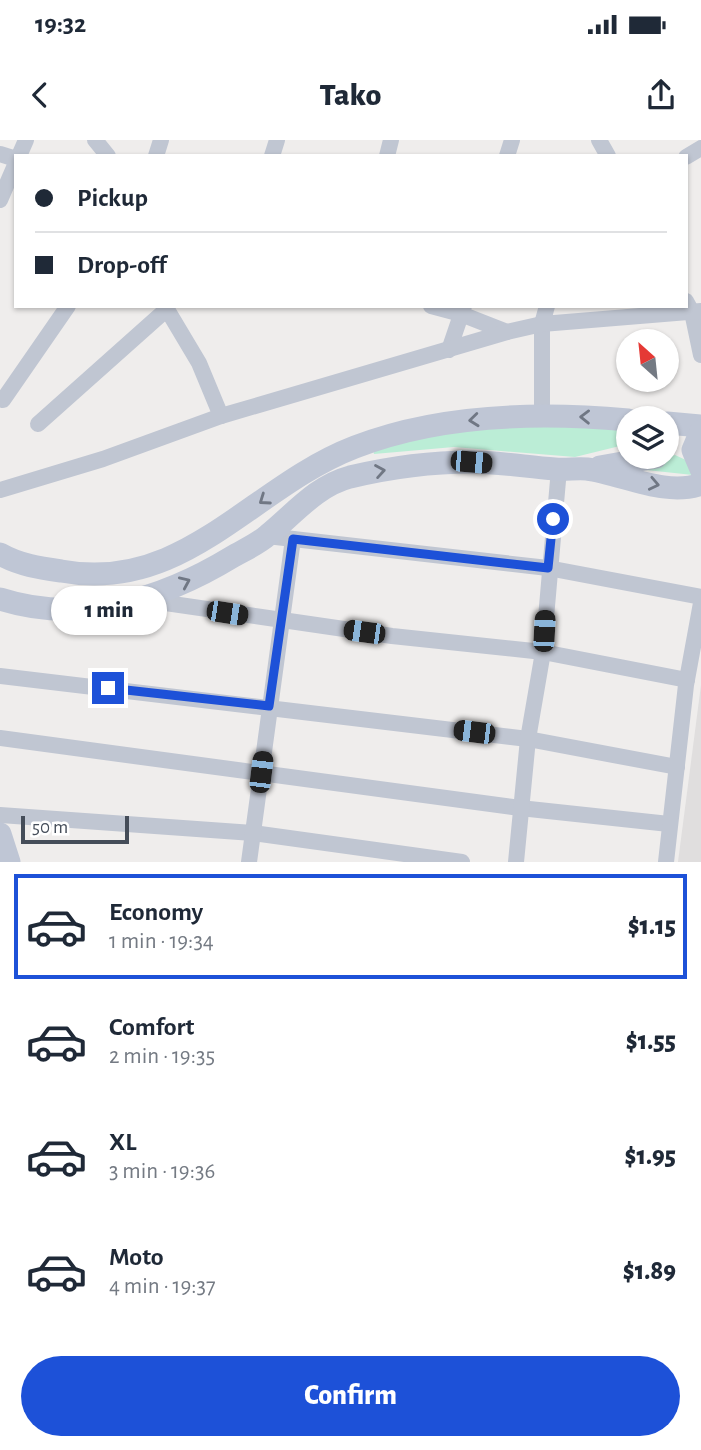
<!DOCTYPE html>
<meta charset="utf-8">
<style>
body{margin:0;font-family:"Alegreya Sans",sans-serif;background:#f6f6f7;color:#1f2937;height:100vh;display:flex;flex-direction:column;font-size:26px;white-space:nowrap}
*{box-sizing:border-box;margin:0}
p{font-size:23px;color:#747a83}
.icon{flex:none;width:38px;height:38px;fill:none;stroke:currentColor;stroke-width:2;stroke-linecap:round;stroke-linejoin:round}
.map{position:relative;height:722px;overflow:hidden}
.sheet{display:flex;flex-direction:column;background:#fff;flex:1}
.sheet>*{flex:none}
.guide{position:absolute;left:14px;top:14px;width:674px;height:154px;border-radius:0px;box-shadow:0 2px 5px #0004;display:grid;align-content:center;height:154px;padding:0 21px;background:#fff}
.needle{width:46px;rotate:333deg}
.fabs{position:absolute;left:616px;top:189px;display:grid;gap:14px}
.fabs a{display:grid;place-items:center;width:63px;height:63px;border-radius:50%;background:#fff;box-shadow:0 2px 5px #0004;font-size:35px}
.scale{position:absolute;left:21px;bottom:18px;width:108px;box-sizing:border-box;padding-left:7px;border:4px solid #454d59;border-top:0;font-size:19px;line-height:24px;white-space:nowrap;color:#454d59;-webkit-text-stroke:5px #fff;paint-order:stroke}
.end{position:absolute;width:32px;height:32px;margin:-16px;border:9px solid #1d51d8;background:#fff;box-shadow:0 0 0 4px #fff}
.from{border-radius:50%}
.bubble{position:absolute;height:49px;border-radius:24px;background:#fff;box-shadow:0 2px 5px #0004;font-size:23px;font-weight:800;line-height:49px;text-align:center}
.car{position:absolute;width:21px;height:42px;margin:-21px -10px;border-radius:9px;box-shadow:0 0 5px 2px #0007;background:linear-gradient(#222 24%,#8ab4d8 0 40%,#222 0 76%,#8ab4d8 0 86%,#222 0)}
.guide b{display:flex;align-items:center;gap:24px;height:66px;font-size:26px}
.guide b+b{border-top:2px solid #e0e1e3}
.guide i{width:18px;height:18px;background:#1f2937}
ul{padding:12px 0 0;list-style:none}
li{display:flex;align-items:center;gap:21px;height:105px;margin:0 14px 10px;padding:0 7px;border:4px solid transparent;border-radius:0px}
li div{flex:1}
li b{display:block;font-size:26px}
li em{font-style:normal;font-weight:800}
li.selected{border-color:#1d51d8}
li>.icon{width:63px;height:63px;stroke-width:1.5}
.cta{display:flex;gap:14px;margin-top:auto;padding:14px 21px}
.cta a{flex:1;height:80px;border-radius:42px;background:#1d51d8;color:#fff;font-size:28px;font-weight:800;line-height:80px;text-align:center}
.status{display:flex;justify-content:space-between;align-items:center;height:49px;padding:0 35px;background:#fff;direction:ltr}
.status svg{height:19px;fill:currentColor}
header{display:flex;justify-content:space-between;align-items:center;height:91px;padding:0 21px;background:#fff;font-size:32px;font-weight:800}
.map>svg:first-child{display:block}
.education{fill:#e0dede}
.green{fill:#bbedd6}
.lines{fill:none;stroke-linecap:round;stroke-linejoin:round}
.minor{stroke:#c0c6d2;stroke-width:16}
.secondary{stroke:#bfc6d5;stroke-width:23}
.oneway{stroke:#707784}
.route{stroke:#1d51d8;stroke-width:9}
</style>
<div class="status"><b>19:32</b><svg viewBox="0 0 49 12"><path d="M0 12V9h3v3zM5 12V6h3v6zM10 12V3h3v9zM15 12V0h3v12zM26 1h20v11H26zM47 4h2v5h-2z"/></svg></div>
<header><svg class="icon" aria-label="back" viewBox="0 0 24 24"><path d="M15 5l-7 7 7 7"/></svg>Tako<svg class="icon" aria-label="share" viewBox="0 0 24 24"><path d="M12 15V3M7 8l5-5 5 5M5 13v7h14v-7"/></svg></header>
<div class="map">
<svg width="701" height="722" viewBox="0 0 701 722">
<rect width="100%" height="100%" fill="#efedec"/>
<path class="education" d="M701,545v177h-23z"/>
<g class="green">
<path d="M496,279l132,6v19l-53,13 -121,-10 -80,7 -2,-11z"/>
<path d="M675,315l13,6 5,14 -75,-8z"/>
</g>
<g class="lines">
<g class="minor">
<path d="M95,0l13,16"/>
<path d="M599,0l9,16"/>
<path d="M0,14l16,5"/>
<path d="M19,16l7,-16"/>
<path d="M156,16l5,-16"/>
<path d="M272,16l5,-16"/>
<path d="M387,16l4,-16"/>
<path d="M507,16l5,-16"/>
<path d="M686,17l15,-9"/>
<path d="M0,60l16,-37"/>
<path d="M686,161l6,11 9,43"/>
<path d="M165,166l34,57 22,53"/>
<path d="M431,166l30,8 46,18"/>
<path d="M449,210l15,-44"/>
<path d="M3,260l65,-94"/>
<path d="M542,277v-93l5,-18"/>
<path d="M38,284l129,-115"/>
<path d="M0,350l103,-31 118,-43 286,-84 35,-8 159,-13"/>
<path d="M267,396l281,32 153,29"/>
<path d="M145,460l247,36 151,16 144,28"/>
<path d="M0,536l528,63 149,28"/>
<path d="M0,598l520,70 149,16"/>
<path d="M0,675l253,18 209,29"/>
<path d="M249,722l44,-323"/>
<path d="M516,722l12,-123 15,-87 16,-183"/>
<path d="M666,722l20,-177 15,-82"/>
</g>
<g class="secondary">
<path d="M667,283l34,3"/>
<path d="M701,291l-8,19 8,19"/>
<path d="M600,327l56,-10"/>
<path d="M0,414c19,11 40,14 61,17 123,23 190,-84 294,-124 85,-33 184,-35 273,-27"/>
<path d="M0,459c80,26 163,0 232,-42 12,-7 26,-13 36,-22 26,-21 48,-49 82,-58 38,-9 81,-15 121,-15 28,0 56,5 84,7 11,1 22,-1 32,0 36,5 79,28 114,15"/>
<path d="M0,694l9,28"/>
</g>
</g>
<defs><path id="oneway-chevron" d="M-2-3.5L2.5 0L-2 3.5" fill="none" stroke-width="1.6" stroke-linecap="round" stroke-linejoin="round" transform="scale(1.75)"/></defs>
<g class="oneway">
<use href="#oneway-chevron" transform="translate(585 277) rotate(-179)"/>
<use href="#oneway-chevron" transform="translate(474 280) rotate(174)"/>
<use href="#oneway-chevron" transform="translate(380 331) rotate(-10)"/>
<use href="#oneway-chevron" transform="translate(654 344) rotate(12)"/>
<use href="#oneway-chevron" transform="translate(264 360) rotate(145)"/>
<use href="#oneway-chevron" transform="translate(185 442) rotate(-24)"/>
</g>
<g class="lines">
<path class="route" d="M108,548l161,18 24,-167 255,29 5,-49"/>
</g>
</svg>
<div class="fabs">
<a><svg class="needle" viewBox="-14 -14 28 28"><path d="M0-13l5 13h-10z" fill="#e53935"/><path d="M0 13l5-13h-10z" fill="#747a83"/></svg></a>
<a><svg class="icon" aria-label="layers" viewBox="0 0 24 24"><path d="M12 4l9 5-9 5-9-5zM3 14l9 5 9-5"/></svg></a>
</div>
<div class="scale">50 m</div>
<i class="end from" style="left:553px;top:379px"></i>
<i class="end" style="left:108px;top:548px"></i>
<div class="bubble" style="left:51px;top:446px;width:116px">1 min</div>
<i class="car" style="left:471px;top:322px;rotate:95deg"></i>
<i class="car" style="left:227px;top:473px;rotate:99deg"></i>
<i class="car" style="left:544px;top:491px;rotate:3deg"></i>
<i class="car" style="left:364px;top:492px;rotate:278deg"></i>
<i class="car" style="left:474px;top:592px;rotate:277deg"></i>
<i class="car" style="left:261px;top:632px;rotate:7deg"></i>
<div class="guide">
<b><i class="from"></i>Pickup</b>
<b><i></i>Drop-off</b>
</div>
</div>
<section class="sheet">
<ul>
<li class="selected"><svg class="icon" aria-label="car" viewBox="0 0 24 24"><path d="M5 17H2v-5l4-1 3-4h7l3 4 3 1v5h-3M9 17h6M6 11h13"/><circle cx="7" cy="17" r="2"/><circle cx="17" cy="17" r="2"/></svg><div><b>Economy</b><p>1 min · 19:34</p></div><em>$1.15</em></li>
<li><svg class="icon" aria-label="car" viewBox="0 0 24 24"><path d="M5 17H2v-5l4-1 3-4h7l3 4 3 1v5h-3M9 17h6M6 11h13"/><circle cx="7" cy="17" r="2"/><circle cx="17" cy="17" r="2"/></svg><div><b>Comfort</b><p>2 min · 19:35</p></div><em>$1.55</em></li>
<li><svg class="icon" aria-label="car" viewBox="0 0 24 24"><path d="M5 17H2v-5l4-1 3-4h7l3 4 3 1v5h-3M9 17h6M6 11h13"/><circle cx="7" cy="17" r="2"/><circle cx="17" cy="17" r="2"/></svg><div><b>XL</b><p>3 min · 19:36</p></div><em>$1.95</em></li>
<li><svg class="icon" aria-label="car" viewBox="0 0 24 24"><path d="M5 17H2v-5l4-1 3-4h7l3 4 3 1v5h-3M9 17h6M6 11h13"/><circle cx="7" cy="17" r="2"/><circle cx="17" cy="17" r="2"/></svg><div><b>Moto</b><p>4 min · 19:37</p></div><em>$1.89</em></li>
</ul>
<div class="cta"><a>Confirm</a></div>
</section>
